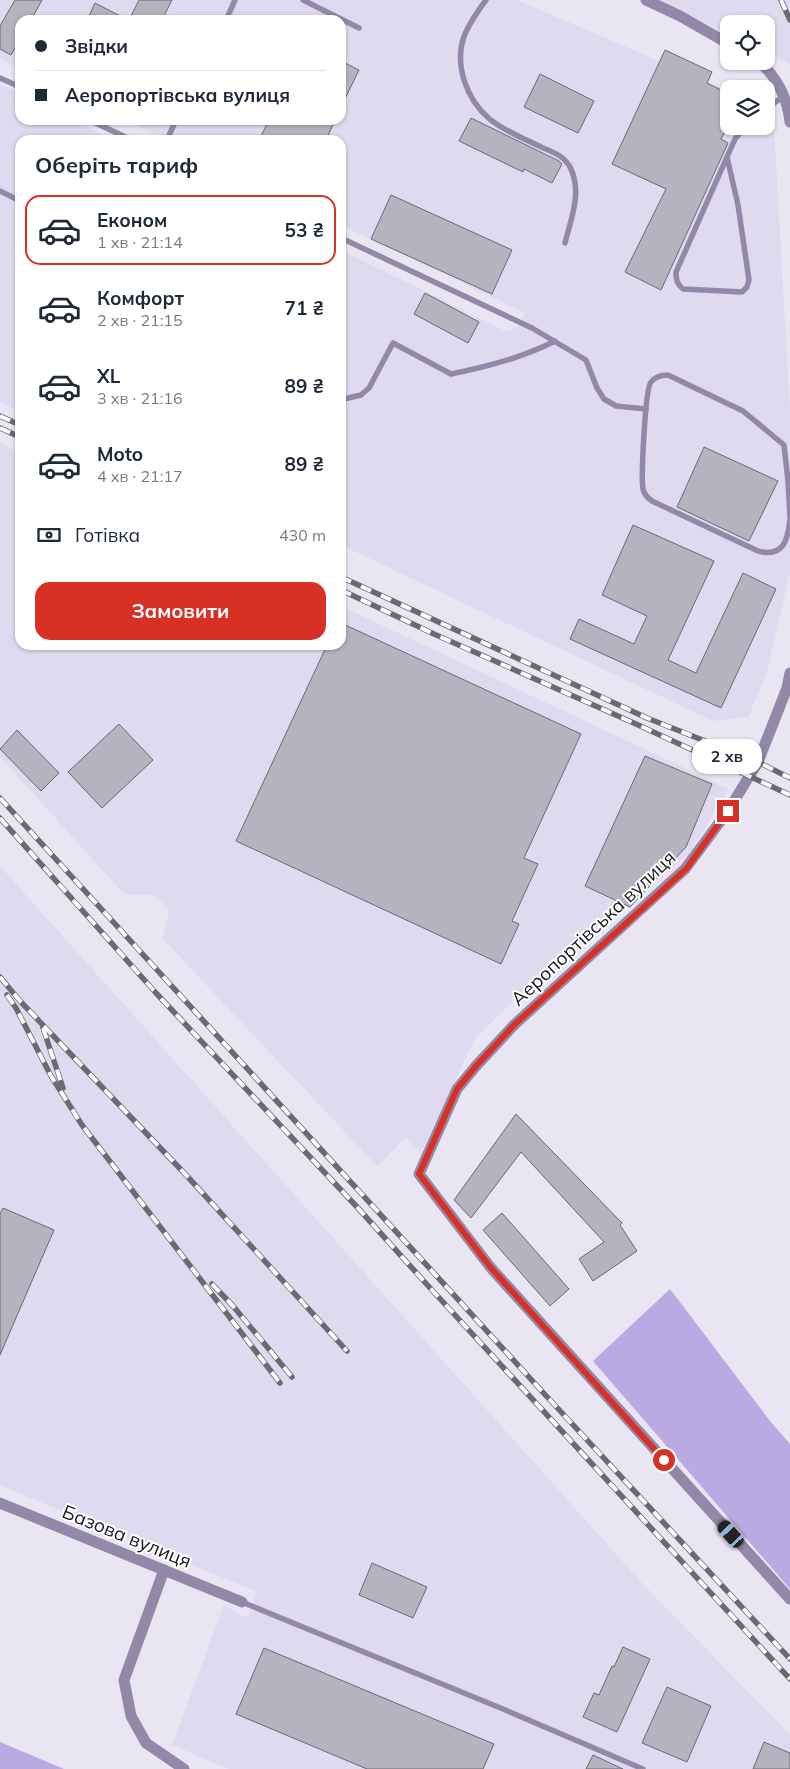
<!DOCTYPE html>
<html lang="uk">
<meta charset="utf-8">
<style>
body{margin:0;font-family:Mulish,sans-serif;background:#f2f2f3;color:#1f2937;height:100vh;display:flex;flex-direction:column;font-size:19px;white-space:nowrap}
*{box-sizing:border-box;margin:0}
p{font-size:16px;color:#747a83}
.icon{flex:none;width:28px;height:28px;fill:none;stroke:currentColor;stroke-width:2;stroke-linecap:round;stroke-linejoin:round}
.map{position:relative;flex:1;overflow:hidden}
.sheet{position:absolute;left:15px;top:135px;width:331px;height:515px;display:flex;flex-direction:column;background:#fff;border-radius:15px;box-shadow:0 1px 4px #0004}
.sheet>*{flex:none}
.hud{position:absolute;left:15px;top:15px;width:331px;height:110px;border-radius:15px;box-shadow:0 1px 4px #0004;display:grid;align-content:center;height:110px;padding:0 20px;background:#fff}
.tools{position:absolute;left:720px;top:15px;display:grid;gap:10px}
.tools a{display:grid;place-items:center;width:55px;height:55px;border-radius:10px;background:#fff;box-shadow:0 1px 4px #0004;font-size:25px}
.end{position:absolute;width:22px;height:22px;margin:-11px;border:6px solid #d93025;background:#fff;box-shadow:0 0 0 2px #fff}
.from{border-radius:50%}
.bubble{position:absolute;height:35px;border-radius:15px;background:#fff;box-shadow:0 1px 4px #0004;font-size:16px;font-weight:700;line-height:35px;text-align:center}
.car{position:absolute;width:15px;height:30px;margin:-15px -8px;border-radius:6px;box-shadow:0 0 4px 1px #0007;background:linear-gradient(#222 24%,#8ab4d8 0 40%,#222 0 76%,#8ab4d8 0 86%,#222 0)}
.hud b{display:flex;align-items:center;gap:18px;height:48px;font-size:19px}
.hud b+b{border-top:1px solid #e0e1e3}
.hud i{width:12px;height:12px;background:#1f2937}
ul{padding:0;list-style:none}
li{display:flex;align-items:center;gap:15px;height:70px;margin:0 10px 8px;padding:0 10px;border:2px solid transparent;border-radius:15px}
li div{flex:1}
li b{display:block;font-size:19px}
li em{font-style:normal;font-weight:700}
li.active{border-color:#d93025}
li>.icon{width:45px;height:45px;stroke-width:1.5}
h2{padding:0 20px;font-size:22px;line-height:60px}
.pay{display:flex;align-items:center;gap:12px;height:55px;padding:0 20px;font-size:19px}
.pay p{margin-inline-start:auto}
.primary-button{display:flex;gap:10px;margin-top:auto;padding:10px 20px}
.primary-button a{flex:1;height:58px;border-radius:15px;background:#d93025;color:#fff;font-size:20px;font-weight:700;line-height:58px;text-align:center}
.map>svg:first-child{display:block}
.built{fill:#dfdaef}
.green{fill:#baaae4}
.building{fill:#b6b3c0;stroke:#6b6874}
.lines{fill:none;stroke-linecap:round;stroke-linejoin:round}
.lane{stroke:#9289a9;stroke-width:5.5}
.street{stroke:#9289a9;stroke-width:11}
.rail-casing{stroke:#6b6972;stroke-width:5.5}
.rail{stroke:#fff;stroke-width:4;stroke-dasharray:11;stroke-linecap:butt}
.route{stroke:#d93025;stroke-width:6}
.labels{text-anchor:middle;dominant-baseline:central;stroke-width:4;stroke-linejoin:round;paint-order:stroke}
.street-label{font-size:19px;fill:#16151a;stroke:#fff}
</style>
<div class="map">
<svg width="790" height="1769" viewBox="0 0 790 1769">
<rect width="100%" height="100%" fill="#e9e5f3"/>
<g class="built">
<path d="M0,0h517l212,91v35h37v-19l7,3 17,302v161l-24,102 -18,42 -35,4 -372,-176v-295l164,81 12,-3 8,-15 -184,-88v-85h-174l-41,-20h215v-100h-321v49l-20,-10z"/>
<path d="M660,0h130v64l-24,-12v-28h-37v10z"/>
<path d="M0,84l20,10v26h53l41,20h-94v272l-20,-10z"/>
<path d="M0,443l20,10v192h321v-39l388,183 -41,66 -162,134 -51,49 -54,115 -15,-16 -29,29 -214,-227 6,-30 -16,-14h-28l-125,-138z"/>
<path d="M0,866l640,715 150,154v34h-561l-57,-24 52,-140 23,13 10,-26 -257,-107z"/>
</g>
<g class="green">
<path d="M670,1289l100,132 20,23v145l-197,-228z"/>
<path d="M0,1742l64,27h-64z"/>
</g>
<g class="building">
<path d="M15,0h27l-11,20h-11v19l-9,16 -11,-6v-23z"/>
<path d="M139,0h33l-10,20h-33z"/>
<path d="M95,3l33,17h-41z"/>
<path d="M665,50l47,22 -5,11 22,11v30l-8,15 7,4 -67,147 -36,-18 41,-83 -54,-25z"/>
<path d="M341,61l18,9 -18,37z"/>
<path d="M540,74l54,27 -16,32 -54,-26z"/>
<path d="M471,118l88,43 3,3 -10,19 -28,-14 -1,3 -64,-31z"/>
<path d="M269,120h66l-9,20h-67z"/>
<path d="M391,195l121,55 -20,44 -121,-55z"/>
<path d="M425,293l54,29 -11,21 -54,-29z"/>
<path d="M704,447l74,34 -29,60 -72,-34z"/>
<path d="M633,525l81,36 -46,99 28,13 47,-100 33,16 -55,119 -151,-69 9,-20 55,25 13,-28 -45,-21z"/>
<path d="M341,623l240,111 -57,124 14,6 -26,57 7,3 -18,40 -265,-123 91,-196h14z"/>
<path d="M119,724l34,36 -51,48 -34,-36z"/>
<path d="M17,730l42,43 -18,18 -41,-42z"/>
<path d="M645,756l67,28 -26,63 -56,60 -45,-21z"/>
<path d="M516,1114l106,109 -2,2 17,26 -44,30 -14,-22 25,-17 -83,-90 -50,66 -17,-18z"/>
<path d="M3,1208l51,22 -54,125v-141z"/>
<path d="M502,1213l67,76 -19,17 -67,-76z"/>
<path d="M372,1563l55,24 -14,31 -54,-23z"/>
<path d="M623,1647l27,12 -33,73 -34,-15 11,-24 5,2 13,-29 2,1z"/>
<path d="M264,1648l230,96 -11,25h-116l-131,-55z"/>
<path d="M667,1687l44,19 -24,56 -45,-19z"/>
<path d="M764,1742l26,11v16h-37z"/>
<path d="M593,1755l30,14h-37z"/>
</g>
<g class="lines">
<g class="lane">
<path d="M303,0l56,28"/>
<path d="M486,0c-20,27 -32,46 -22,80 13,41 42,50 77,67 12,5 24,9 30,22 11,24 0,50 -6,74"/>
<path d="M226,20l9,-20"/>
<path d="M0,78l20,9"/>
<path d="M766,109l18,-13"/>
<path d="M89,120l43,20"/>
<path d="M167,140l9,-20"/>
<path d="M727,157l11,48 11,75 -2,7 -5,5 -59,-3c-6,-5 -7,-9 -7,-17l59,-133 11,-13"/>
<path d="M0,191l20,10"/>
<path d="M341,238l191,90 54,32 11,28 7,11 12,7 30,3"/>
<path d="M344,399l17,-4 8,-7 24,-45 58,31c36,-7 71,-16 104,-33"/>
<path d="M790,517l-2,-36 -4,-36 -41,-34 -75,-36c-6,0 -13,2 -17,7 -6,7 -10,96 -8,107 1,6 5,9 9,12l106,50c26,7 30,-12 32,-32"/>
<path d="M242,1602l261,107 140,60"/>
</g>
<g class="street">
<path d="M646,0l34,16 49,28"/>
<path d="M758,61c18,14 30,38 32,61"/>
<path d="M790,673l-3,15 -29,74 -30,49 -43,58 -171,156 -38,41 -19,23 -38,85 72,94 299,331"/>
<path d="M0,1503l242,99"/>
<path d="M164,1570l-40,110 7,36 15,27 38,26"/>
</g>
<defs>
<g id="rail">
<path d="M781,0l9,20"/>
<path d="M0,416l20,9"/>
<path d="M0,428l20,9"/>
<path d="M341,577l306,141 111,44 32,16"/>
<path d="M341,590l93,44 202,90 154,71"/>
<path d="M0,798l538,589 252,272"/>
<path d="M0,818l156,175 201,214 74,82 359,390"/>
<path d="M0,977l20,24 167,175 160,175"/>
<path d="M7,995l9,13 35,68 31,49 198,258"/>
<path d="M43,1028l20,60"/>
<path d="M212,1284l21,22 59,71"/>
</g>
</defs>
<use href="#rail" class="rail-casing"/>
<use href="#rail" class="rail"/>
</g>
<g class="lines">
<path class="route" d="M664,1460l-173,-192 -72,-94 38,-85 19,-23 38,-41 172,-156 42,-58"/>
</g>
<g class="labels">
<g class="street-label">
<text transform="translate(593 928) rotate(-43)">Аеропортівська вулиця</text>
<text transform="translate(127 1536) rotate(22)">Базова вулиця</text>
</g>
</g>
</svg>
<div class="tools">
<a><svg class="icon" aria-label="locate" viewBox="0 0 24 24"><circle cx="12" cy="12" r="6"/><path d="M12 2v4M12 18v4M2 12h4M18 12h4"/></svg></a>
<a><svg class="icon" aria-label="layers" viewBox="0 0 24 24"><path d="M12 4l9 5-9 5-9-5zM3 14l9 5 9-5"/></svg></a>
</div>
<i class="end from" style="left:664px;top:1460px"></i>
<i class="end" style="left:728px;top:811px"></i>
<div class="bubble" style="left:692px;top:739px;width:70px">2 хв</div>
<i class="car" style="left:731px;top:1534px;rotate:318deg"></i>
<div class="hud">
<b><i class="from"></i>Звідки</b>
<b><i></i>Аеропортівська вулиця</b>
</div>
<section class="sheet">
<h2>Оберіть тариф</h2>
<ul>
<li class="active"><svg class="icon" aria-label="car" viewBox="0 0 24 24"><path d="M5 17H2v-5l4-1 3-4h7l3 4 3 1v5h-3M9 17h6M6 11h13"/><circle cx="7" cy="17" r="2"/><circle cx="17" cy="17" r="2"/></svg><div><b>Економ</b><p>1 хв · 21:14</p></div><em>53 ₴</em></li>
<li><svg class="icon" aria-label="car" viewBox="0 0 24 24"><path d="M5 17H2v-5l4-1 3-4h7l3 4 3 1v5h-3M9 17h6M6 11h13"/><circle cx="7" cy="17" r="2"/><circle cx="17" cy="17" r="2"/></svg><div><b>Комфорт</b><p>2 хв · 21:15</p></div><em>71 ₴</em></li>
<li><svg class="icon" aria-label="car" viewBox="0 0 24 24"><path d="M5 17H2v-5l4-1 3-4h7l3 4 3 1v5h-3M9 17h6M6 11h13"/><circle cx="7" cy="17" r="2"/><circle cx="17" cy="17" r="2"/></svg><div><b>XL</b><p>3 хв · 21:16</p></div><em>89 ₴</em></li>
<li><svg class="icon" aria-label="car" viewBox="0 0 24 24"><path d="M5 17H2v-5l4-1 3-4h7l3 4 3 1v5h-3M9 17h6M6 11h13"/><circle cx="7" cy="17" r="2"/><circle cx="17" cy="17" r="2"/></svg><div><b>Moto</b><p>4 хв · 21:17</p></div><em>89 ₴</em></li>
</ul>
<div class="pay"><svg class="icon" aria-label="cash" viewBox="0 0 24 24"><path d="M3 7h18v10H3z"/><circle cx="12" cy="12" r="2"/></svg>Готівка<p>430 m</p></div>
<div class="primary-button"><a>Замовити</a></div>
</section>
</div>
